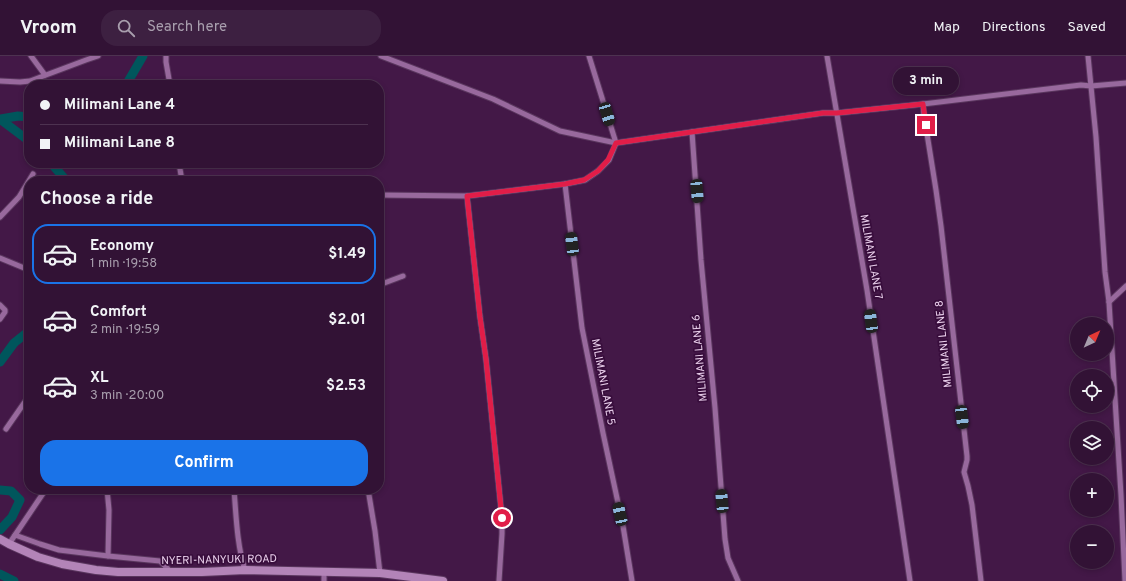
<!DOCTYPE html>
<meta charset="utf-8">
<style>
body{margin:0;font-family:Overpass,sans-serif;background:#3d2041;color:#f1f3f6;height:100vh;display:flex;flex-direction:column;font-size:15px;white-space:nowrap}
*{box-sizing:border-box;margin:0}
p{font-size:13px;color:#a89ead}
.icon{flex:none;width:22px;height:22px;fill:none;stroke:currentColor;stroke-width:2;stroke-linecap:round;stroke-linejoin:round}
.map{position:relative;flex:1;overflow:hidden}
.details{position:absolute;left:24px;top:120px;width:360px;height:318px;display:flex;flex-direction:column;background:#321235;border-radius:16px;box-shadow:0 2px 6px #0003,0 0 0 1px #4d3250}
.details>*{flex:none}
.top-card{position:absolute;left:24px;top:24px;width:360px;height:88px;border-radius:16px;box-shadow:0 2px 6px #0003,0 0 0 1px #4d3250;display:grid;align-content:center;height:88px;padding:0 16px;background:#321235}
.needle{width:26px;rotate:44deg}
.buttons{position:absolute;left:1070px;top:261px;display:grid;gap:8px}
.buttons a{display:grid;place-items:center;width:44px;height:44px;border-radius:50%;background:#321235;box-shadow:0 2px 6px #0003,0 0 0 1px #4d3250;font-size:20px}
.end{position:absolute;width:18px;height:18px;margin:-9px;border:5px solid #e11d48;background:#fff;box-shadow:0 0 0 2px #fff}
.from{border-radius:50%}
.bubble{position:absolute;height:28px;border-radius:14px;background:#321235;box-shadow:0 2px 6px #0003,0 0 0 1px #4d3250;font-size:13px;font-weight:700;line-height:28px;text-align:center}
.car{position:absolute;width:12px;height:24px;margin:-12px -6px;border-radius:5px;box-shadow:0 0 3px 1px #0007;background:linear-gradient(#222 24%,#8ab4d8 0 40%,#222 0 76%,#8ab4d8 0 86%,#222 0)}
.top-card b{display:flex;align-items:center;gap:14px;height:38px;font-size:15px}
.top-card b+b{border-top:1px solid #4d3250}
.top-card i{width:10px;height:10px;background:#f1f3f6}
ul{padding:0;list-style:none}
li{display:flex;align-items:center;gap:12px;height:60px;margin:0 8px 6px;padding:0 8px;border:2px solid transparent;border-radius:16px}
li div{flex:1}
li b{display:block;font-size:15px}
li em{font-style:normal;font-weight:700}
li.on{border-color:#1a73e8}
li>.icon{width:36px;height:36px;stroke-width:1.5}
h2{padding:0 16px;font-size:18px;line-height:48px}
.cta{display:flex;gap:8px;margin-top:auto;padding:8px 16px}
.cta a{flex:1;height:46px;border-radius:16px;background:#1a73e8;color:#fff;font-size:16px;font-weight:700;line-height:46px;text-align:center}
header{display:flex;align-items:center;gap:24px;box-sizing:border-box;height:56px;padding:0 20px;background:#321235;border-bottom:1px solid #4d3250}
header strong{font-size:19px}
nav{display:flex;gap:22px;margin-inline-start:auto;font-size:14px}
.search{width:280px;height:36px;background:#3d2041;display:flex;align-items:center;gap:10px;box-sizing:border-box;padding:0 14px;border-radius:16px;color:#a89ead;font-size:15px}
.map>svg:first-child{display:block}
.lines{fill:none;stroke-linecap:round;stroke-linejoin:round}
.river{stroke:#00565c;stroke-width:9}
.minor-casing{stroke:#5a365e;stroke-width:7}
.trunk-casing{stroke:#5a365e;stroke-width:10}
.minor{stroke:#98699d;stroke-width:5}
.trunk{stroke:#b384b8;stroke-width:8}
.route{stroke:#e11d48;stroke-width:5}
.labels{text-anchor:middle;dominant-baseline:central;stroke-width:3.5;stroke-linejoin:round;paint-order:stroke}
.street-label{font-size:11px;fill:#ead0ec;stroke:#380d3c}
</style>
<header>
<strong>Vroom</strong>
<div class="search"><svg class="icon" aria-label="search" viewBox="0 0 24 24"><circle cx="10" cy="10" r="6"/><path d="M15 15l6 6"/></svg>Search here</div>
<nav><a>Map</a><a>Directions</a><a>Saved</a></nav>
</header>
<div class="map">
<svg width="1126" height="525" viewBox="0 0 1126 525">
<rect width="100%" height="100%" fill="#431847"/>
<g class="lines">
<g class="river">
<path d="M126,29l17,-29"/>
<path d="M29,61l-11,-1 -18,3 29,22"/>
<path d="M51,107l13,15v3"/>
<path d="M0,306l14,-19 15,-12"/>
<path d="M0,434l11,1 9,9 -8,17 -12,13"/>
<path d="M0,518l14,7"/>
</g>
<defs>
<g id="minor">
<path d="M31,0l14,19"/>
<path d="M166,0v6l4,23"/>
<path d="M381,0l112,43 67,32 56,12 207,-30h14l86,-9 158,-19 10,1 35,-3"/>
<path d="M827,0l40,234 43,291"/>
<path d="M1088,0l8,81 9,135 4,30 12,193 4,86"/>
<path d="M0,25l20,1 10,-1 56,-21 12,-4"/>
<path d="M923,48l1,11 12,75 5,36 26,230v4l-3,12 4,14 4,19 9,76"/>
<path d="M692,76l9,128 14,148 10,131 3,19 10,23"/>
<path d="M179,107l3,18"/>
<path d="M565,128l17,144 21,105 20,93 9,55"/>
<path d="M379,139l88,1 13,121 6,42 16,159v16l-3,47"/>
<path d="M467,140l98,-12 20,-4 13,-9 11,-11 7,-17 -27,-87"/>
<path d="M0,161l19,-20 14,-23"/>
<path d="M0,202l29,12"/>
<path d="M379,229l24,-9"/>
<path d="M1109,246l17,-16"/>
<path d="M0,249l5,5v2l-5,7"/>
<path d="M6,373l23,-33"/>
<path d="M107,433l2,21 -1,46"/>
<path d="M234,433c2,25 3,57 11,81"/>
<path d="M368,433l7,42 5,42"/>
<path d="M15,479l25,9 19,6 49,6 52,5 11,11"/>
<path d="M9,488l37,-55"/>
<path d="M324,515v10"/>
</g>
<path id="trunk" d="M0,483l9,5 29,13 24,7 34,6 22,2h84l43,-2 135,3 63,8"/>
</defs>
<use href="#minor" class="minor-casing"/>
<use href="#trunk" class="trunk-casing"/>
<use href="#minor" class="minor"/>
<use href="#trunk" class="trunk"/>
</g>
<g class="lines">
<path class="route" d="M502,462l-16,-159 -6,-42 -13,-121 98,-12 19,-4 14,-9 10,-11 8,-17 207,-30h14l86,-9 3,21"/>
</g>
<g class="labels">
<g class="street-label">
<text transform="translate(871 201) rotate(80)">MILIMANI LANE 7</text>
<text transform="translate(944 288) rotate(-96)">MILIMANI LANE 8</text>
<text transform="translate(700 302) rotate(-95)">MILIMANI LANE 6</text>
<text transform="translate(603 326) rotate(79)">MILIMANI LANE 5</text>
<text transform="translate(219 504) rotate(-1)">NYERI-NANYUKI ROAD</text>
</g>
</g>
</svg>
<div class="buttons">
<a><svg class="needle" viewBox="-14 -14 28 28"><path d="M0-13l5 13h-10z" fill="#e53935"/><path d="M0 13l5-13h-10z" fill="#a89ead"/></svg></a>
<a><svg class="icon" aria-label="locate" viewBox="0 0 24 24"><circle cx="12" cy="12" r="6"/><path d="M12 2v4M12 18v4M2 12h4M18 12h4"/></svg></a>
<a><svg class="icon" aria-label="layers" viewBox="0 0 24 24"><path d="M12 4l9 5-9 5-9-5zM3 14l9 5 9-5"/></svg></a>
<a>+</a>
<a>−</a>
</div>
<i class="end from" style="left:502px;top:462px"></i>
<i class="end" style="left:926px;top:69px"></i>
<div class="bubble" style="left:893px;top:11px;width:66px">3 min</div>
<i class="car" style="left:607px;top:58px;rotate:163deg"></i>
<i class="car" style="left:697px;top:135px;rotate:175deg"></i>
<i class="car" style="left:572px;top:188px;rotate:353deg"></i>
<i class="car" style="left:871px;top:265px;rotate:352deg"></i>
<i class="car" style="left:962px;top:361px;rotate:173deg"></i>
<i class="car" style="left:722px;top:445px;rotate:355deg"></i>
<i class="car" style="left:620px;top:458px;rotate:348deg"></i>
<div class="top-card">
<b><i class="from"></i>Milimani Lane 4</b>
<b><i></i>Milimani Lane 8</b>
</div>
<section class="details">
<h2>Choose a ride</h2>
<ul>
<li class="on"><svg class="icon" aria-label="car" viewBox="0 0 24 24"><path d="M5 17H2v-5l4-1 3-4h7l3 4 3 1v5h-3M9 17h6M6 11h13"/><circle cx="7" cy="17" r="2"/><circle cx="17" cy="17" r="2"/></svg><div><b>Economy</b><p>1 min · 19:58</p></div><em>$1.49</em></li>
<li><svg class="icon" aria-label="car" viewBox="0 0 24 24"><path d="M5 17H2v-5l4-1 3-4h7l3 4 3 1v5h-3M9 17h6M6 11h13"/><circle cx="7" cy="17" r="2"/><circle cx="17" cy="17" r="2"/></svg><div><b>Comfort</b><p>2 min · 19:59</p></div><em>$2.01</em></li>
<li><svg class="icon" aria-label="car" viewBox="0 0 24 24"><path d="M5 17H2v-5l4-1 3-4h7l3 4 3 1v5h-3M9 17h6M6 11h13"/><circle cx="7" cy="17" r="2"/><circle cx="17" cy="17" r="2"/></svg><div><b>XL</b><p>3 min · 20:00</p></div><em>$2.53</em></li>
</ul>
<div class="cta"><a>Confirm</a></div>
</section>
</div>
